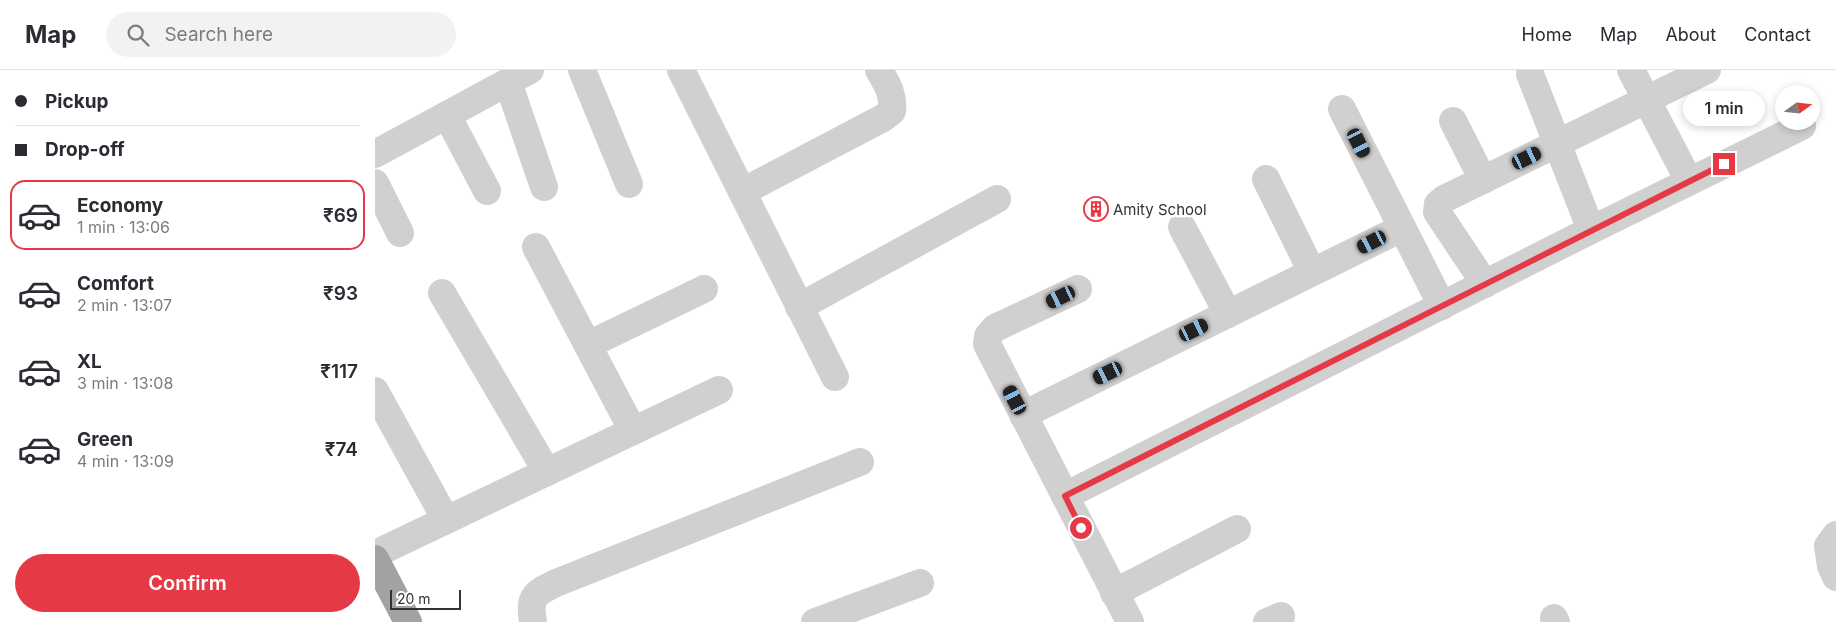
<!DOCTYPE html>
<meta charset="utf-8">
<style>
body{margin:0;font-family:Inter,sans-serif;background:#f2f2f3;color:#2b2b33;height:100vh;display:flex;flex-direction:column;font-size:19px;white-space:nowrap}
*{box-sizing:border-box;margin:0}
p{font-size:16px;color:#7c7c81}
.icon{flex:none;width:28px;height:28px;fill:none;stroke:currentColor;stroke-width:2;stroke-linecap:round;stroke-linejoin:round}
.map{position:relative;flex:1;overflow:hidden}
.details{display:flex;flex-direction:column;background:#fff;width:375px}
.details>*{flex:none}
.hud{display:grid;align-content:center;height:110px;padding:0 15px;background:#fff}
.needle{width:32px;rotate:75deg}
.buttons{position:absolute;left:1400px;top:15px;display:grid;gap:10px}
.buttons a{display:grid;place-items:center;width:45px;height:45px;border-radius:50%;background:#fff;box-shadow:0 2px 8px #0003;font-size:25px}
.scale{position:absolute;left:15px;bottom:12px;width:71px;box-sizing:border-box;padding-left:5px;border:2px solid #333;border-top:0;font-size:14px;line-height:18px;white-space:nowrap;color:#333;-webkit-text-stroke:4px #fff;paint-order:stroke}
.end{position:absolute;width:22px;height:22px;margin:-11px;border:6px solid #e63946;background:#fff;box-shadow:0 0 0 2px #fff}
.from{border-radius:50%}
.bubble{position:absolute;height:35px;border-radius:18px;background:#fff;box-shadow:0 2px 8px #0003;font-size:16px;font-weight:600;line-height:35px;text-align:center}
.car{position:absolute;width:15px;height:30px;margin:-15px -8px;border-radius:6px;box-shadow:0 0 4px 1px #0007;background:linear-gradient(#222 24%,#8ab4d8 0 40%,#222 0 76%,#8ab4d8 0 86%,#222 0)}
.hud b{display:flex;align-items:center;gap:18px;height:48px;font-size:19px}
.hud b+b{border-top:1px solid #e1e1e2}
.hud i{width:12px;height:12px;background:#2b2b33}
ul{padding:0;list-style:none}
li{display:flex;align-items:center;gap:15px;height:70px;margin:0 10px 8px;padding:0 5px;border:2px solid transparent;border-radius:15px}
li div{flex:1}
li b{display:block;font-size:19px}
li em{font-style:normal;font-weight:600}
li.active{border-color:#e63946}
li>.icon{width:45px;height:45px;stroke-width:1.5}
.cta{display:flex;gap:10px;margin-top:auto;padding:10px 15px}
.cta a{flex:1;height:58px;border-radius:30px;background:#e63946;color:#fff;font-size:20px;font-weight:600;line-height:58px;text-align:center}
header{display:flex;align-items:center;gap:30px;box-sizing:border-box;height:70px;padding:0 25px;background:#fff;border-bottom:1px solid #e1e1e2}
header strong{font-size:24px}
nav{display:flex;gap:28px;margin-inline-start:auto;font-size:18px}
.search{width:350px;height:45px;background:#f2f2f3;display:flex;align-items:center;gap:12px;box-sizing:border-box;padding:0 18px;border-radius:28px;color:#7c7c81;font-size:19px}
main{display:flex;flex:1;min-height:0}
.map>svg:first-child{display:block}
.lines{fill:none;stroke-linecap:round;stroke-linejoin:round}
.minor{stroke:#d0d0d0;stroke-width:28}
.trunk{stroke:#a2a2a2;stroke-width:28}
.route{stroke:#e63946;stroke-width:6}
.labels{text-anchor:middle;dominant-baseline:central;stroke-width:5;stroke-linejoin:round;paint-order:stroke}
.poi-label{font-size:15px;fill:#333;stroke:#fff;text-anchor:start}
</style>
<header>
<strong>Map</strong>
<div class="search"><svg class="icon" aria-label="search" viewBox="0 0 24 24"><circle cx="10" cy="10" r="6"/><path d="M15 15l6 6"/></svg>Search here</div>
<nav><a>Home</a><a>Map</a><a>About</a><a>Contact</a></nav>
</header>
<main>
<section class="details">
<div class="hud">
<b><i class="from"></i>Pickup</b>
<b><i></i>Drop-off</b>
</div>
<ul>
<li class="active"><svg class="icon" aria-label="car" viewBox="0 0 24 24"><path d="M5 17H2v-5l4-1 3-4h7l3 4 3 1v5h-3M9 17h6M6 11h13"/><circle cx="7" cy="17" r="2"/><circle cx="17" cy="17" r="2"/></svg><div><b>Economy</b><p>1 min · 13:06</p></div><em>₹69</em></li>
<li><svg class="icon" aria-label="car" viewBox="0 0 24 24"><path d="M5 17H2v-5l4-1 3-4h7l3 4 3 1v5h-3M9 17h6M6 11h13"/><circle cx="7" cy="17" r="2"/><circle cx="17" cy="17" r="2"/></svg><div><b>Comfort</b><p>2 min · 13:07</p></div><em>₹93</em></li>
<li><svg class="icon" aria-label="car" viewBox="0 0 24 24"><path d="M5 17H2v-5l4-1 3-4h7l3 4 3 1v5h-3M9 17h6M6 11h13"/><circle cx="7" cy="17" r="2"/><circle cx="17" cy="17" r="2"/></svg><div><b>XL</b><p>3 min · 13:08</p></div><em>₹117</em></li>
<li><svg class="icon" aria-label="car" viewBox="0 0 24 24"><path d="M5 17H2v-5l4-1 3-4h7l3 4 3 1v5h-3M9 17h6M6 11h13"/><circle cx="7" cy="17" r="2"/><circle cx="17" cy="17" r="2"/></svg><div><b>Green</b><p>4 min · 13:09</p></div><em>₹74</em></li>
</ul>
<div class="cta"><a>Confirm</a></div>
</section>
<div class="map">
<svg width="1461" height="552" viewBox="0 0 1461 552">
<rect width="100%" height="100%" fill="#fff"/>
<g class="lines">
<g class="minor">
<path d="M207,0l47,114"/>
<path d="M306,0l154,307"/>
<path d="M1256,0l58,111"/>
<path d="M1155,4l61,156"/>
<path d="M133,12l36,105"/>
<path d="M967,39l100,197"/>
<path d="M72,45l40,76"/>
<path d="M1078,51l30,59"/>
<path d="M0,84l155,-84"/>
<path d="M891,109l46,93"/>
<path d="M0,113l25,50"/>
<path d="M367,122l141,-74 9,-7c2,-16 -5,-27 -13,-41"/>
<path d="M807,157l46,87"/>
<path d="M161,177l97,184"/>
<path d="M1110,214l-48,-72 1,-8 6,-5 263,-129"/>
<path d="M703,219l-83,39 -7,8 -1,8 143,278"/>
<path d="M67,223l105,179"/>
<path d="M424,237l198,-108"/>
<path d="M213,275l116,-56"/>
<path d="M0,321l71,129"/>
<path d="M648,345l379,-187"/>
<path d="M690,426l526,-266 211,-104"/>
<path d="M1461,465l-8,11 3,20 5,11"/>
<path d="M0,484l344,-164"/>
<path d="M739,523l123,-64"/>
<path d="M1179,548l2,4"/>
<path d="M158,552c-4,-26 1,-28 23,-39l304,-121"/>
<path d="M440,552l105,-39"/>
<path d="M892,552l14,-6"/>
</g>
<path class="trunk" d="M0,489l33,63"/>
</g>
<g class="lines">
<path class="route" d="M706,458l-16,-32 659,-332"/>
</g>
<defs>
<symbol id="building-ring" viewBox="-11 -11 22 22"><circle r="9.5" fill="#fff" stroke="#e63946" stroke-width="1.5"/><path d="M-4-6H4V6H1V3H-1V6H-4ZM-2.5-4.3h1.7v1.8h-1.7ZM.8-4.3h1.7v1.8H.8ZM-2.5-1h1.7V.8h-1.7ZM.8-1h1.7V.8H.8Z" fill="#e63946"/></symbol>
</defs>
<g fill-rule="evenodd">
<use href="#building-ring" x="707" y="125" width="28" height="28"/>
</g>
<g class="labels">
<g class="poi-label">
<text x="738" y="139">Amity School</text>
</g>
</g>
</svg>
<div class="buttons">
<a><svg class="needle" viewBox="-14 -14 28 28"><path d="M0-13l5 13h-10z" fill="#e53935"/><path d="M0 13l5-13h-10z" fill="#7c7c81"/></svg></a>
</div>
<div class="scale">20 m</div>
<i class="end from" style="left:706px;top:458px"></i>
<i class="end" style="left:1349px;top:94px"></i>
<div class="bubble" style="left:1308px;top:21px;width:82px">1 min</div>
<i class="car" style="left:984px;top:73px;rotate:153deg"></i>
<i class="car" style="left:1152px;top:88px;rotate:64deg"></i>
<i class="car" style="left:997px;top:172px;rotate:243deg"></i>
<i class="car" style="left:686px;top:227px;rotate:244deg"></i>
<i class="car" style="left:819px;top:260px;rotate:64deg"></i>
<i class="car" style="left:733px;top:303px;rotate:244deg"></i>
<i class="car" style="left:640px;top:330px;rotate:332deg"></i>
</div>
</main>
